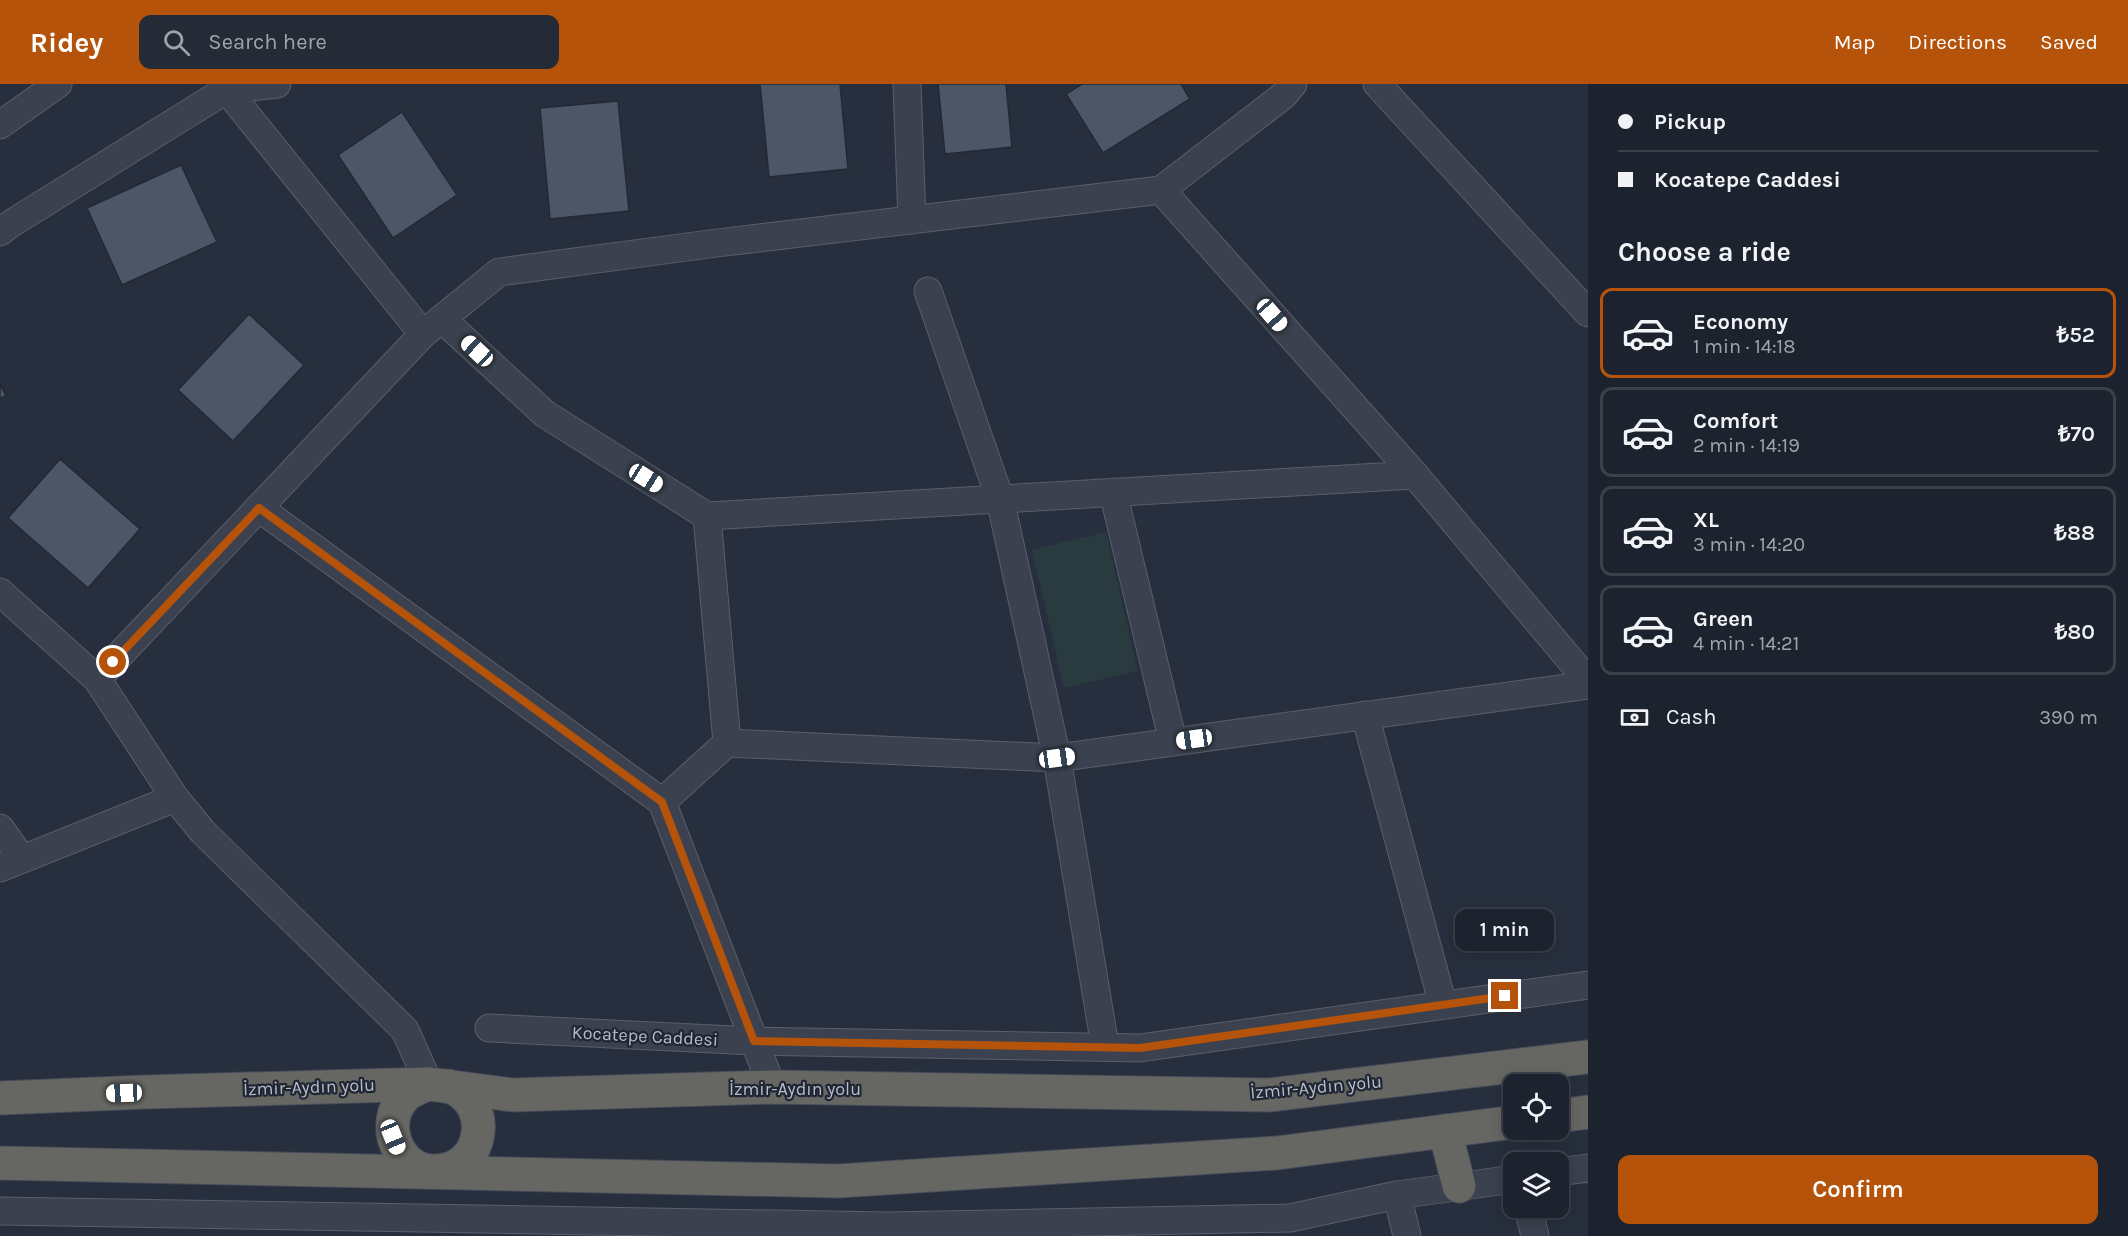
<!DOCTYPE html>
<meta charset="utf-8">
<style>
body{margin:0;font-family:Karla,sans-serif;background:#252b36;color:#f1f3f6;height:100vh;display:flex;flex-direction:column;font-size:22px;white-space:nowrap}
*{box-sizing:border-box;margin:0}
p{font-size:20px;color:#a0a4aa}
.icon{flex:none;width:33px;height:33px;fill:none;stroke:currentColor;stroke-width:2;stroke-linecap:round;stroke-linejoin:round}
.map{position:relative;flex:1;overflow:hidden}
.side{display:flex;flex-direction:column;background:#1d232e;width:540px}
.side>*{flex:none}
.top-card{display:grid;align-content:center;height:132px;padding:0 30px;background:#1d232e}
.tools{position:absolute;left:1503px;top:990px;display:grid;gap:12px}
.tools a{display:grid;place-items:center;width:66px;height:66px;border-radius:12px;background:#1d232e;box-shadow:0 3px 15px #0003,0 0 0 2px #3b404a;font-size:30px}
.end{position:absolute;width:27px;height:27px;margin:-14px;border:8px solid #b45309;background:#fff;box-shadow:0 0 0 3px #fff}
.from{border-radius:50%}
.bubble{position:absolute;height:42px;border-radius:12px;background:#1d232e;box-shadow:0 3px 15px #0003,0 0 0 2px #3b404a;font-size:20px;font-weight:600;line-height:42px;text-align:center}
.car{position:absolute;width:18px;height:36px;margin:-18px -9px;border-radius:8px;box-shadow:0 0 4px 2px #0007;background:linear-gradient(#fff 24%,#345 0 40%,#fff 0 76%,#345 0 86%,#fff 0)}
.top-card b{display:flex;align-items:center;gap:21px;height:57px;font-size:22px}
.top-card b+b{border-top:2px solid #3b404a}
.top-card i{width:15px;height:15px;background:#f1f3f6}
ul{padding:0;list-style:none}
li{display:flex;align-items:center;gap:18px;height:90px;margin:0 12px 9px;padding:0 18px;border:3px solid #3b404a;border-radius:12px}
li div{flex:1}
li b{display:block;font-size:22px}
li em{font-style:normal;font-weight:600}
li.on{border-color:#b45309}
li>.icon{width:54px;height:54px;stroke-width:1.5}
h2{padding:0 30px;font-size:27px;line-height:72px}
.pay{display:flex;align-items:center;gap:15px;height:66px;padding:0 30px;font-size:22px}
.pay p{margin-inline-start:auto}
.button{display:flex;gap:12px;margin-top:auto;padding:12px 30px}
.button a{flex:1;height:69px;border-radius:12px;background:#b45309;color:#fff;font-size:24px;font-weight:600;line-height:69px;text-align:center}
header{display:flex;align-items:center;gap:36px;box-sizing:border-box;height:84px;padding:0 30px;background:#b45309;color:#fff}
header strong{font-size:28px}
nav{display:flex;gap:33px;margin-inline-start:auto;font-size:21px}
.search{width:420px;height:54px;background:#252b36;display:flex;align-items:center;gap:15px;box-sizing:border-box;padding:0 21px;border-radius:12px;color:#a0a4aa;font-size:22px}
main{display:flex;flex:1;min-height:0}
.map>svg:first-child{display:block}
.green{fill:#293b3f}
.building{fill:#4d5667;stroke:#222835;stroke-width:1.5}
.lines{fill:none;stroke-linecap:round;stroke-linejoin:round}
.minor-casing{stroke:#595f6c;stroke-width:29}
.trunk-casing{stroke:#464c59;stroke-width:35}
.minor{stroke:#3b414e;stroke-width:27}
.trunk{stroke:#666663;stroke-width:33}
.route{stroke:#b45309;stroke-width:8}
.labels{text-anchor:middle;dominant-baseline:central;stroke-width:4.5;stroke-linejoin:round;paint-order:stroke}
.street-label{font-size:18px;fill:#b7bcc9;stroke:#202633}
</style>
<header>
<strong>Ridey</strong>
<div class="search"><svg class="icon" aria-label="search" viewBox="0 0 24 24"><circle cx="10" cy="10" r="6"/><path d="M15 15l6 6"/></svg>Search here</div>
<nav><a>Map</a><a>Directions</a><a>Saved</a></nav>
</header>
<main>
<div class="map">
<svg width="1588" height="1152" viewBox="0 0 1588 1152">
<rect width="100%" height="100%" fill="#272f3e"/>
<path class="green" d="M1106,448l32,139 -74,17 -32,-138z"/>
<g class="building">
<path d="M760,0h80l8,85 -79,8z"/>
<path d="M938,0h68l6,63 -67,7z"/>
<path d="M1082,0h99l9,15 -87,54 -37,-59z"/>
<path d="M618,17l11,110 -79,8 -10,-111z"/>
<path d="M402,28l55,83 -64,43 -55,-83z"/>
<path d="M181,81l36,77 -95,43 -35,-77z"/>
<path d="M249,230l55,51 -71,76 -55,-51z"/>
<path d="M0,301l6,10 -6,4z"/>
<path d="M60,375l80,70 -52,59 -80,-70z"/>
</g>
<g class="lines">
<defs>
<g id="minor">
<path d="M222,0l201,250"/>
<path d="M907,0l5,136"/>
<path d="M1377,0l211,229"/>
<path d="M0,41l58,-41"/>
<path d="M1161,106l254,285 173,206"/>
<path d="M0,148l12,-9 214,-133 51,-6"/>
<path d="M928,207l72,208 57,259 48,288"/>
<path d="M442,235l103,95 162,102 20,227 -65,59"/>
<path d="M1113,408l60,250"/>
<path d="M259,424l403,294 110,285"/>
<path d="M707,432l708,-41"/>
<path d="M0,508l97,87 78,119 28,34 202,198 24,54"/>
<path d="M97,595l326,-345 76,-62 218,-29 444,-53 123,-95 9,-11"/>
<path d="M1365,631l78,290"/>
<path d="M727,659l330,15 531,-73"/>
<path d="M0,744l22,31"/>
<path d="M0,784l175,-70"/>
<path d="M489,944l265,13 386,7 448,-63"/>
<path d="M1558,1088l30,-4"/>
<path d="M1397,1111l10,41"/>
<path d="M1528,1124l7,28"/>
<path d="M0,1127l888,15 402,-8 107,-23 117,-16"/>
</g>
<g id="trunk">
<path d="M429,1000c-9,3 -18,6 -25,13 -25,27 -6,75 31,74 50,0 60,-70 13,-85"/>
<path d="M0,1014l145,-6 284,-8 84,11 259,-8 497,8 319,-38"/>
<path d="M1558,1032l30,-4"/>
<path d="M1445,1047l14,55"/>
<path d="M0,1079l838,18 439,-28 237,-31"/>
</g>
</defs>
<use href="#minor" class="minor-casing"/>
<use href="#trunk" class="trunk-casing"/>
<use href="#minor" class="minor"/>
<use href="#trunk" class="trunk"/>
</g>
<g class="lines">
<path class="route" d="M113,578l146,-154 403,294 92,239 386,7 365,-52"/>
</g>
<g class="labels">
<g class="street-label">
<text transform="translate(645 952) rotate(3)">Kocatepe Caddesi</text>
<text transform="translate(309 1003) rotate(-2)">İzmir-Aydın yolu</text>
<text transform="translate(1316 1003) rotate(-5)">İzmir-Aydın yolu</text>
<text x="795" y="1005">İzmir-Aydın yolu</text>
</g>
</g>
</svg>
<div class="tools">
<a><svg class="icon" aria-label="locate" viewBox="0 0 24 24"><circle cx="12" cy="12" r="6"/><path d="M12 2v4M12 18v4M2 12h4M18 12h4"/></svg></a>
<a><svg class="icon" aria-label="layers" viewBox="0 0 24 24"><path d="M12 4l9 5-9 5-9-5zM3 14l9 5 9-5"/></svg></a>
</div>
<i class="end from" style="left:113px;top:578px"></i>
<i class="end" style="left:1505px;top:912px"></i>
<div class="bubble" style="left:1455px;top:825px;width:99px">1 min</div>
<i class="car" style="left:1272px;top:231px;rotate:139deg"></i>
<i class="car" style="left:477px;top:267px;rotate:313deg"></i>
<i class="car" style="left:646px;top:394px;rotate:122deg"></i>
<i class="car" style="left:1194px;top:655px;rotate:262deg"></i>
<i class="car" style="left:1057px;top:674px;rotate:82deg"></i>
<i class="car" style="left:124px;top:1009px;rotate:268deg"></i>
<i class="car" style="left:393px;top:1053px;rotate:158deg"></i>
</div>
<section class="side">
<div class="top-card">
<b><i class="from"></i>Pickup</b>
<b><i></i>Kocatepe Caddesi</b>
</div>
<h2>Choose a ride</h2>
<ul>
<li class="on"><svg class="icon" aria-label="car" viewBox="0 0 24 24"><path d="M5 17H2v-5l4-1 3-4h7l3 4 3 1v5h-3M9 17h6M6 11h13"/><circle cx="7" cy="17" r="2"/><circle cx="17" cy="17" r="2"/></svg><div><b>Economy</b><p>1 min · 14:18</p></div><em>₺52</em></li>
<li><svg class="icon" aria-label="car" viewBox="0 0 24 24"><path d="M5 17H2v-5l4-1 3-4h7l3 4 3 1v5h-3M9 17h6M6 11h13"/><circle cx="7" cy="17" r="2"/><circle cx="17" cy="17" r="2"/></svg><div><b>Comfort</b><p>2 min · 14:19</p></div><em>₺70</em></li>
<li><svg class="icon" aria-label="car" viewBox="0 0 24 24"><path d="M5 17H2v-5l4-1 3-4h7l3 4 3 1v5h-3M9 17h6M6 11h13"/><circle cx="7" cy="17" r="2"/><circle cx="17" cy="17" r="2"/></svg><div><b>XL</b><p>3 min · 14:20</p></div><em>₺88</em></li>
<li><svg class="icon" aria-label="car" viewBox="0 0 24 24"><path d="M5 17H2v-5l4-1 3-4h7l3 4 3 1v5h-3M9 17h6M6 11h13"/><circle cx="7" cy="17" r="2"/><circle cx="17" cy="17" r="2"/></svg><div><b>Green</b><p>4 min · 14:21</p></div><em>₺80</em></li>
</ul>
<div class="pay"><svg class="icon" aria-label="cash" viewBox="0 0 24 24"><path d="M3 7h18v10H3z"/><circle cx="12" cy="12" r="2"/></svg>Cash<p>390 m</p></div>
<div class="button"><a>Confirm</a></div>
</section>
</main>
